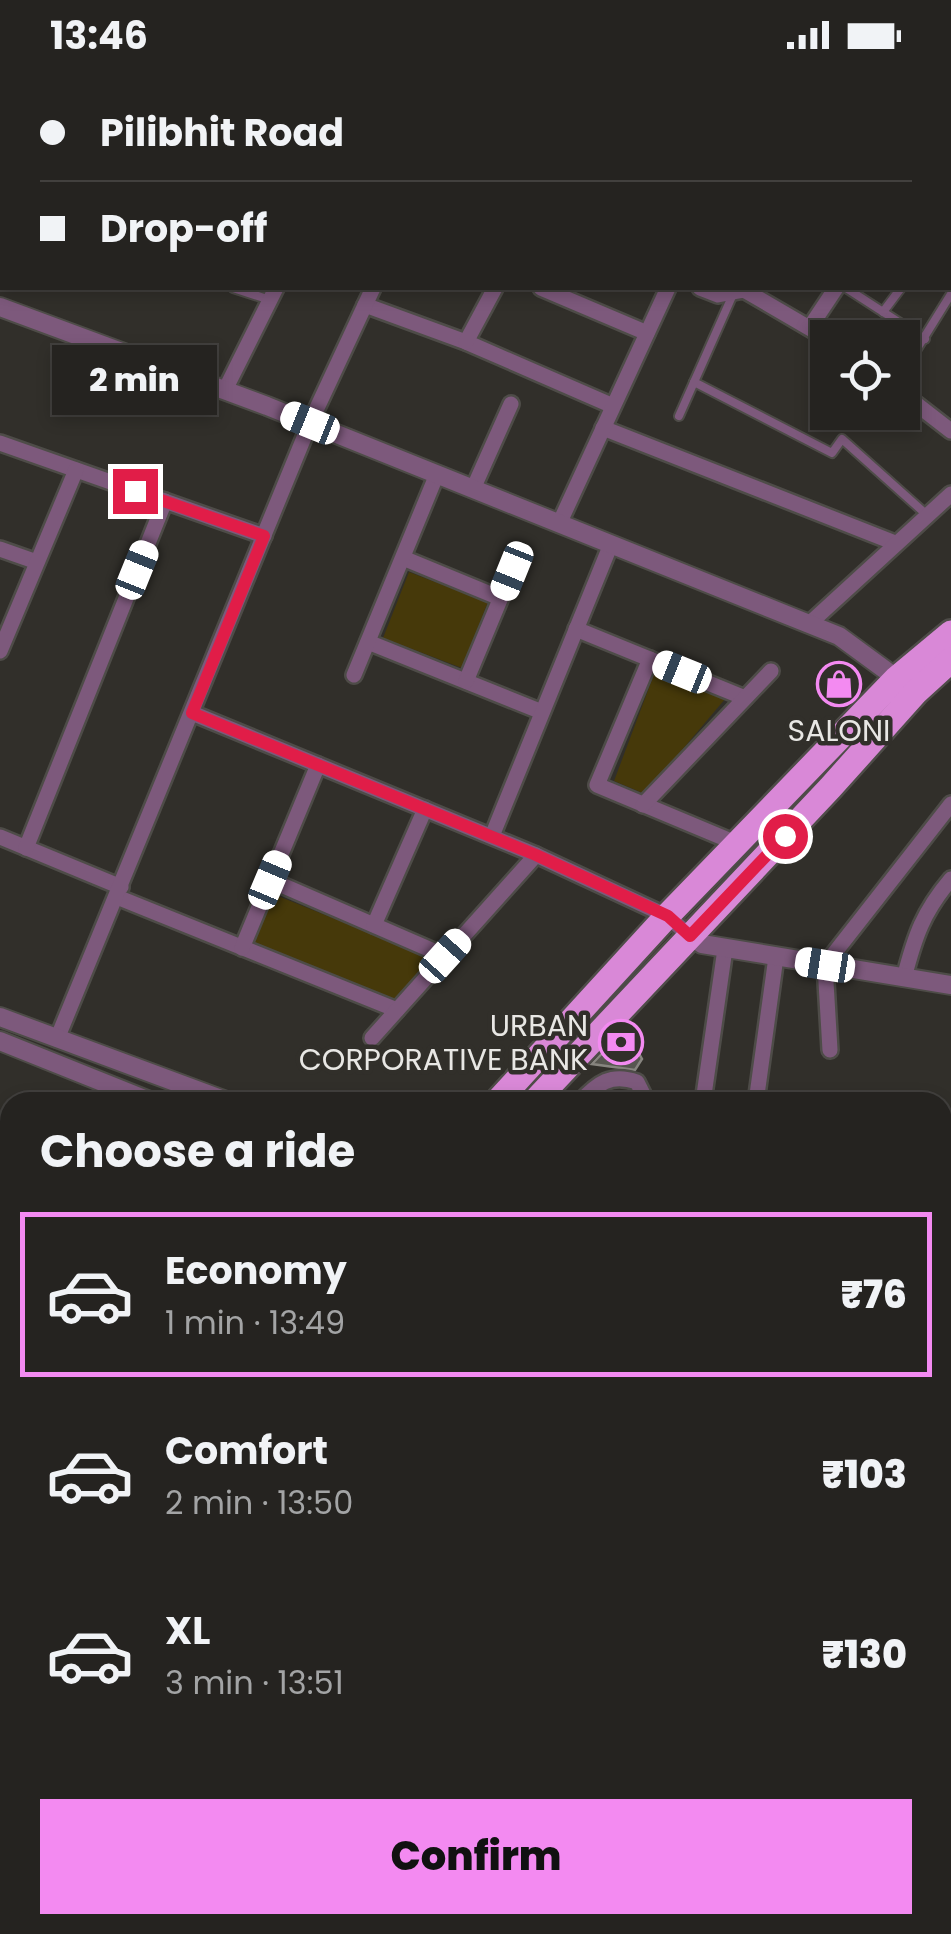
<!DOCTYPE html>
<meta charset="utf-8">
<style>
body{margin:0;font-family:Poppins,sans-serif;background:#312f2d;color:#f1f3f6;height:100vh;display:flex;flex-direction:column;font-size:38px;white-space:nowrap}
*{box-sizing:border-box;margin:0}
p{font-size:32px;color:#a3a4a5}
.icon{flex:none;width:55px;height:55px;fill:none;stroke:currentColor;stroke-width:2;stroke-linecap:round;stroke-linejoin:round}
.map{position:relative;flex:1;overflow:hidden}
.details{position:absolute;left:0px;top:1022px;width:952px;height:842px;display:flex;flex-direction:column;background:#252320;border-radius:30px 30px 0 0;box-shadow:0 5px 15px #0003,0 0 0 2px #42403e}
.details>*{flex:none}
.banner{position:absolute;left:0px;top:0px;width:952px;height:220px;box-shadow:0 5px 15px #0003,0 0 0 2px #42403e;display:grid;align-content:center;height:220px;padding:0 40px;background:#252320}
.controls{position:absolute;left:810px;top:250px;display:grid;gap:20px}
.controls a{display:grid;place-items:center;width:110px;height:110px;border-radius:0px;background:#252320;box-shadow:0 5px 15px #0003,0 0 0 2px #42403e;font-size:50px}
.end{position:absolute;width:45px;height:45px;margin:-22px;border:12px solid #e11d48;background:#fff;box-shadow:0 0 0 5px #fff}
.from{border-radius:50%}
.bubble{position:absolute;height:70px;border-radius:0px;background:#252320;box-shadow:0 5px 15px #0003,0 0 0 2px #42403e;font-size:32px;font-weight:800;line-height:70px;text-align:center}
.car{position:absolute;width:30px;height:60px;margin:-30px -15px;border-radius:12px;box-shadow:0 0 8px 2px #0007;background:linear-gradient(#fff 24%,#345 0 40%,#fff 0 76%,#345 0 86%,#fff 0)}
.banner b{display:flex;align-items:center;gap:35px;height:95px;font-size:38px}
.banner b+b{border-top:2px solid #42403e}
.banner i{width:25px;height:25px;background:#f1f3f6}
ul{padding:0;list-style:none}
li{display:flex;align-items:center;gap:30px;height:165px;margin:0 20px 15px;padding:0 20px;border:5px solid transparent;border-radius:0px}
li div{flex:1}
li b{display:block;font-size:38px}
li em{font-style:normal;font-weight:800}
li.active{border-color:#f38af1}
li>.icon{width:90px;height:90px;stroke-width:1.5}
h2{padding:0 40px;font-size:45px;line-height:120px}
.button{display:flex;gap:20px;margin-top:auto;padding:20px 40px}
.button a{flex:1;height:115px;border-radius:0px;background:#f38af1;color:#111;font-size:40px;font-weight:800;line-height:115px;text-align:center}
.status{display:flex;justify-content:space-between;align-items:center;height:70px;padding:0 50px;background:#252320;direction:ltr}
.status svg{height:28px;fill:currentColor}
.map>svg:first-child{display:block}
.green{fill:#46390a}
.building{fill:#575650;stroke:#87857f;stroke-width:2.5}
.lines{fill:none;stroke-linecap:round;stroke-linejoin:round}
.service-casing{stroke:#4e4c48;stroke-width:12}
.minor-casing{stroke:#4e4c48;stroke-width:20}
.tertiary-casing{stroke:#4e4c48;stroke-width:22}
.trunk-casing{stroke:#4e4c48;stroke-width:30}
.service{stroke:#7d597c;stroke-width:8}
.minor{stroke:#7d597c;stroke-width:15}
.tertiary{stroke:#7d597c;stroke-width:18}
.trunk{stroke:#d988d7;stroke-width:25}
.route{stroke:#e11d48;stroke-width:12}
.labels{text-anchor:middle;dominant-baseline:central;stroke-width:9;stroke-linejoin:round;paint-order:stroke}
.poi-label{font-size:30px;fill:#e8e7e4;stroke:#312f2a}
</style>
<div class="status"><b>13:46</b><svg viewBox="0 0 49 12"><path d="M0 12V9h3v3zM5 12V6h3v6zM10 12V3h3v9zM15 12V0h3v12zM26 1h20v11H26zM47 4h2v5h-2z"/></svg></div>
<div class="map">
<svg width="951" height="1864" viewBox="0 0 951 1864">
<rect width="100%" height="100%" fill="#312f2a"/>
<g class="green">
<path d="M409,502l79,30 -26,66 -79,-30z"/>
<path d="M656,599l69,30 -80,95 -31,-13z"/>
<path d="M273,824l159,64 -39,43 -140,-57z"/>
<path d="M10,1137v106l-2,2 -8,-6v-92z"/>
<path d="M943,1756l8,1v107h-114l5,-9h100z"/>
</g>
<path class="building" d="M625,959l17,30 -7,11 -43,-6z"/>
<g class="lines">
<defs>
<g id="service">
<path d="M181,0l6,2"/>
<path d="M254,0l5,2"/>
<path d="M143,2l1,-2"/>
<path d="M246,2l2,-2"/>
<path d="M296,2l1,-2"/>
<path d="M758,2l1,-2"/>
<path d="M832,2l1,-2"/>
<path d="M950,204l1,1"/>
<path d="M233,218l37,12"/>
<path d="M846,218l79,51"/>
<path d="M883,242l18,-24"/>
<path d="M902,303l49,-79"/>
<path d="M694,312l138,71 10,-14 85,76"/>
<path d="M679,346l55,-124"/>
<path d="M0,1128l10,-10"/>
<path d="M942,1709l9,1"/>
<path d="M16,1864l7,-9"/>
<path d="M408,1864l6,-9"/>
<path d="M461,1864l6,-9"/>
</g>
<g id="minor">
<path d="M33,2v-2"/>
<path d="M384,2l1,-2"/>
<path d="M478,2l1,-2"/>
<path d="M950,49l1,-1"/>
<path d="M0,93l2,-7"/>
<path d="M950,145h1"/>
<path d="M541,218l106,45"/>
<path d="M700,218l18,7 26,-5 84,49"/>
<path d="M365,235l101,37 147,64"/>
<path d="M810,257l26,-39"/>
<path d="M466,272l29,-54"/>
<path d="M225,320l51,-102"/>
<path d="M902,323l49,38"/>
<path d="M603,358l292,115"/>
<path d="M0,373l264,93"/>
<path d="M473,419l38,-85"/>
<path d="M559,454l109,-236"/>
<path d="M0,479l37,13"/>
<path d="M403,488l97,40"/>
<path d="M809,554l142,-130"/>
<path d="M576,559l169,69"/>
<path d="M368,572l174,70"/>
<path d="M0,581l76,-181"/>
<path d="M650,589l-53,126 141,59"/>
<path d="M354,605l83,-201"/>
<path d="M466,611l46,-110"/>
<path d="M192,643l344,142 131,61 23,20"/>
<path d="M643,735l128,-134"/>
<path d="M492,766l119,-292"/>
<path d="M0,767l121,50"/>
<path d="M26,778l139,-347"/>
<path d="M270,810l175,76"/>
<path d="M117,827l280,113"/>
<path d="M374,855l51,-116"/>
<path d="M242,878l76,-183"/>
<path d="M904,908c11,-42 19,-66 47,-99"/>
<path d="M372,968l164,-183"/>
<path d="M57,969l253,-616 63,-135"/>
<path d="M830,980l-5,-85 126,-161"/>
<path d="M580,1032c18,-19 31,-29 57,-20l10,20"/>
<path d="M703,1032l22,-153"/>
<path d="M756,1032l20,-145"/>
<path d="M0,1085l10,5"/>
<path d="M942,1179l9,-70"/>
<path d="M0,1268l10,-12"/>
<path d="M0,1335l10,7"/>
<path d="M942,1365l9,1"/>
<path d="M942,1664l9,3"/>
<path d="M314,1855l12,9"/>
<path d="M747,1855l15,9"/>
<path d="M136,1864l7,-9"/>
</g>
<g id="tertiary">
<path d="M0,237l267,99 572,230 64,47"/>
<path d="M690,866l12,8 249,41"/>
<path d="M0,947l229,85"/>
<path d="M0,971l152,61"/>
<path d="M942,1535l9,3"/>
<path d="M688,1864l5,-9"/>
</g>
<g id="trunk">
<path d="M497,1032l170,-186 230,-238 54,-45"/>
<path d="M534,1032l296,-314 86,-96 35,-32"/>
<path d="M0,1567l10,-8"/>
<path d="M0,1594l10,-9"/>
</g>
</defs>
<use href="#service" class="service-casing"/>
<use href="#minor" class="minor-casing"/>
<use href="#tertiary" class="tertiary-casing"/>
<use href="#trunk" class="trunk-casing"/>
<use href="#service" class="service"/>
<use href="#minor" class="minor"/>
<use href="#tertiary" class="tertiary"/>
<use href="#trunk" class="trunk"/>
</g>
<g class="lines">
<path class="route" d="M135,421l129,45 -72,177 344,142 132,61 22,20 95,-100"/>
</g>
<defs>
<symbol id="shop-ring" viewBox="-11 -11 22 22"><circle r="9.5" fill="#312f2a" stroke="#f38af1" stroke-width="1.5"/><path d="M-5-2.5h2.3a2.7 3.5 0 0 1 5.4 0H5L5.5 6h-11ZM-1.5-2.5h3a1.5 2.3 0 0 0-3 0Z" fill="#f38af1"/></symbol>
<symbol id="bank-ring" viewBox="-11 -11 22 22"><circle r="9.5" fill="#312f2a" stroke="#f38af1" stroke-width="1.5"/><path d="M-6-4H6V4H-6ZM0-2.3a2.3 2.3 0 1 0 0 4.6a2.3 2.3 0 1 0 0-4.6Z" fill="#f38af1"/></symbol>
</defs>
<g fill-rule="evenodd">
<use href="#shop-ring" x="814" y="589" width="50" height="50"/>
<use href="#bank-ring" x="596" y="947" width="50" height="50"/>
</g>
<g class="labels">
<g class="poi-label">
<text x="839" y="660">SALONI</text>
<text x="588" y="955" text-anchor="end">URBAN<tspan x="588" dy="34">CORPORATIVE BANK</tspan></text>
</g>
</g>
</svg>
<div class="controls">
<a><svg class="icon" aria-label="locate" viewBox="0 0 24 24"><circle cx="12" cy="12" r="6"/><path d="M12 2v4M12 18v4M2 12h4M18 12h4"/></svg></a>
</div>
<i class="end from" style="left:785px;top:766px"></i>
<i class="end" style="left:135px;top:421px"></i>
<div class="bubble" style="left:52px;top:275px;width:165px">2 min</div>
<i class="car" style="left:310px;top:353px;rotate:292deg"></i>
<i class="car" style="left:137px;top:500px;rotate:22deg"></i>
<i class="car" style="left:512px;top:501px;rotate:202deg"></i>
<i class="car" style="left:682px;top:602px;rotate:292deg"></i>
<i class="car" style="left:270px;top:810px;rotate:23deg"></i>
<i class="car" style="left:445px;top:886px;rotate:42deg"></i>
<i class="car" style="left:825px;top:895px;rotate:279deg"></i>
<div class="banner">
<b><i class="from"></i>Pilibhit Road</b>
<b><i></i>Drop-off</b>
</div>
<section class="details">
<h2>Choose a ride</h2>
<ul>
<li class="active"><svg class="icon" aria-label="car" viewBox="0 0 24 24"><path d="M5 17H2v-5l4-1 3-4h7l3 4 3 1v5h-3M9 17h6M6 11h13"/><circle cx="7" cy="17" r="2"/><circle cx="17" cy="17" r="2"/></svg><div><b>Economy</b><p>1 min · 13:49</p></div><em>₹76</em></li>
<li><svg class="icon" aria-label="car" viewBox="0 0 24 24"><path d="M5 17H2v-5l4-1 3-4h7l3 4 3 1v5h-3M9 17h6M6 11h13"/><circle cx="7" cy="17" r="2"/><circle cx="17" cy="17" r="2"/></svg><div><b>Comfort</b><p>2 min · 13:50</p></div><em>₹103</em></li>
<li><svg class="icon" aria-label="car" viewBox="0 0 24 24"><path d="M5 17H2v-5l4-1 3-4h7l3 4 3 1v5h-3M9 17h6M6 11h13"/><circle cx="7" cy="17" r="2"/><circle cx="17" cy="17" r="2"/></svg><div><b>XL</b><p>3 min · 13:51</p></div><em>₹130</em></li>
</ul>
<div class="button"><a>Confirm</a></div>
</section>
</div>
